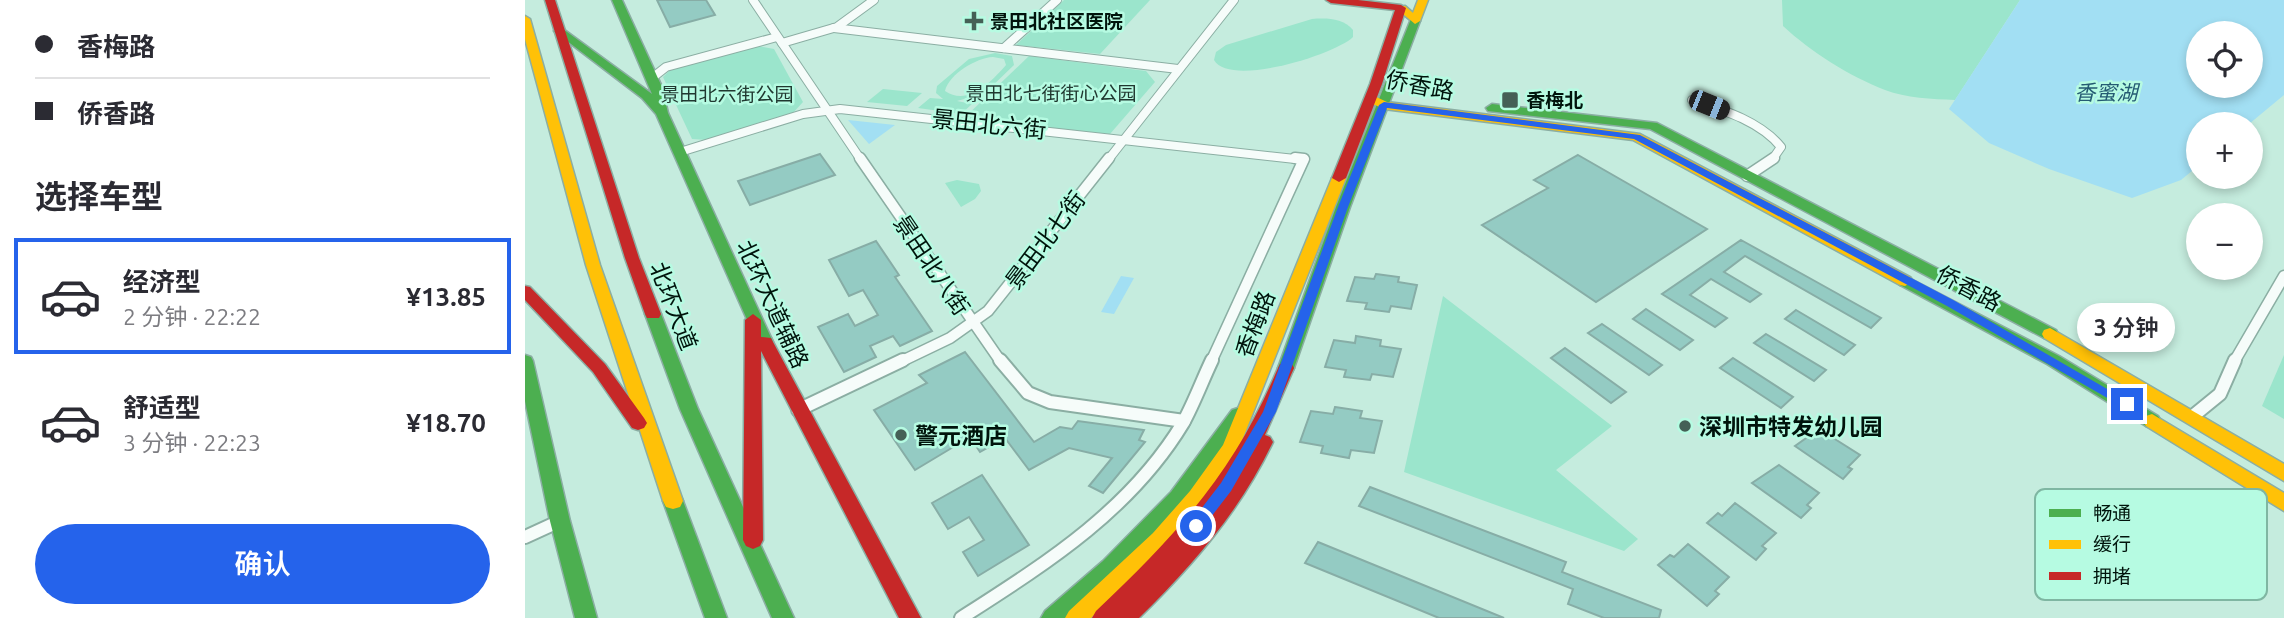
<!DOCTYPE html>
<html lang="zh">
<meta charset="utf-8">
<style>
body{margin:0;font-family:Ubuntu,"Noto Sans SC",sans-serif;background:#f7f7f7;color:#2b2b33;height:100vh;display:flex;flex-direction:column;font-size:26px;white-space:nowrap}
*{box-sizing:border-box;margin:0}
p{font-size:23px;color:#7c7c81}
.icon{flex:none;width:38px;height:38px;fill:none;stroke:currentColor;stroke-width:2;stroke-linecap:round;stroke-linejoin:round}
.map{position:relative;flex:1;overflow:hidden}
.side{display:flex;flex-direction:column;background:#fff;width:525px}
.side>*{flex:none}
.hud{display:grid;align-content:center;height:154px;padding:0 35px;background:#fff}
.controls{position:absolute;left:1661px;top:21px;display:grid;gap:14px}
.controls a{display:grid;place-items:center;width:77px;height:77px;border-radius:50%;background:#fff;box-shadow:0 4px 10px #0003;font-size:35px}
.end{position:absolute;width:32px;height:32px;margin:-16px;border:9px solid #2563eb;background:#fff;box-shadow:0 0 0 4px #fff}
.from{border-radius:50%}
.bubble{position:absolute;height:49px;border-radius:24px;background:#fff;box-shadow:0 4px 10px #0003;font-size:23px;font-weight:600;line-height:49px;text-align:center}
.car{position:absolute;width:21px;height:42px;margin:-21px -10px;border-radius:9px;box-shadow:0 0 5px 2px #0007;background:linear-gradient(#222 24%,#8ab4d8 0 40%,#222 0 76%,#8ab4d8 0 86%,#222 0)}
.hud b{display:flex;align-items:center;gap:24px;height:66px;font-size:26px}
.hud b+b{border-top:2px solid #e1e1e2}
.hud i{width:18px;height:18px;background:#2b2b33}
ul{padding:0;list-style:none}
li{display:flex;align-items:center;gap:21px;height:116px;margin:0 14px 10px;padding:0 21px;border:4px solid transparent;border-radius:0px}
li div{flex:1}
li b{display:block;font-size:26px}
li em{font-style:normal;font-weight:600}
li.active{border-color:#2563eb}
li>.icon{width:63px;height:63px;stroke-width:1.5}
h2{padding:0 35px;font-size:32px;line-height:84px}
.primary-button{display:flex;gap:14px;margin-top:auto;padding:14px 35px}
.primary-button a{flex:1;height:80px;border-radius:42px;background:#2563eb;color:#fff;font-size:28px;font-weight:600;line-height:80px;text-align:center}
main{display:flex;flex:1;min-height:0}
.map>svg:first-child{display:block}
.green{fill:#9be5cc;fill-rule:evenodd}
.water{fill:#a2dff3;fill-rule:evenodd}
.building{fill:#94cbc3;stroke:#87ada6;stroke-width:2}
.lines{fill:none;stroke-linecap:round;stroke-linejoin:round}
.street-far2-casing{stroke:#8baea3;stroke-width:10}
.street-far1-casing{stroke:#8baea3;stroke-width:13}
.street-casing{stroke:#8baea3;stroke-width:16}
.fast-casing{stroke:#8baea3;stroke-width:3}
.slow-casing{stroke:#8baea3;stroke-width:3}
.jam-casing{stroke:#8baea3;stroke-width:3}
.street-far2{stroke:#f6fcfa;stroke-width:8}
.street-far1{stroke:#f6fcfa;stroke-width:10}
.street{stroke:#f6fcfa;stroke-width:12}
.fast{fill:#4caf50;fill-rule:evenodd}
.slow{fill:#ffc107;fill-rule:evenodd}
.jam{fill:#c62828;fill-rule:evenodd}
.route{fill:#2563eb}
.poi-dot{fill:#456056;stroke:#b6fbe2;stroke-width:2.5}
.labels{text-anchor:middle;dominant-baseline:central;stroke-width:5;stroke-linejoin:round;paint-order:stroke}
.far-poi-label{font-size:19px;font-weight:bold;fill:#00140c;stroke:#b6fbe2;text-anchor:start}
.far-park-label{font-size:19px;fill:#203830;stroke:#b6fbe2}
.far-water-label{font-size:21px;font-style:italic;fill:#255b73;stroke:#b6fbe2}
.street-label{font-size:23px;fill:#00140c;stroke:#b6fbe2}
.poi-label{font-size:23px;font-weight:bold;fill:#00140c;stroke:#b6fbe2;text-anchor:start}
.key{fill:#b6fbe2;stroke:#7fb6a2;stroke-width:2}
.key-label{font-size:19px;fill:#00140c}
</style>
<main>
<section class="side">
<div class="hud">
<b><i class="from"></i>香梅路</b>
<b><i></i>侨香路</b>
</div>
<h2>选择车型</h2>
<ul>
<li class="active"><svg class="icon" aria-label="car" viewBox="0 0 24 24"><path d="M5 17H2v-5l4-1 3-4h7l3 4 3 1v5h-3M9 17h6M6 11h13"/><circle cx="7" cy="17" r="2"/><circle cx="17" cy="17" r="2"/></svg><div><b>经济型</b><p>2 分钟 · 22:22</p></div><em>¥13.85</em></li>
<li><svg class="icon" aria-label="car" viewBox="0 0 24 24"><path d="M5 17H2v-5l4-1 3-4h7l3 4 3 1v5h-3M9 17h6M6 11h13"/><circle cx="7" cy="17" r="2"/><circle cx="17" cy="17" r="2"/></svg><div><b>舒适型</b><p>3 分钟 · 22:23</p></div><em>¥18.70</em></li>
</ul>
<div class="primary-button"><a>确认</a></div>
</section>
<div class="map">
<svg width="1759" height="618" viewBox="0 0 1759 618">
<rect width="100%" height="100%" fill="#c5ecde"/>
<g class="green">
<path d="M539,0h86l-50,54 -84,-9z"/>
<path d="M1257,0h238l-65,100c-23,-1 -49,-2 -70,-10 -36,-14 -74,-38 -102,-64z"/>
<path d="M787,19c15,-1 31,-1 41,11v7c-17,17 -123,51 -139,23l2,-8 10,-7z"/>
<path d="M233,46l16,3 29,53 -11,12 -84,26 -16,-1 -29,-62 8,-8z"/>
<path d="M470,53l17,3 2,9 -29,28 -28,8 15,3 -11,10 -43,-6 12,-10 13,1 -7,-6 1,-7 32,-27zM468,57l11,2 2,6c-14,16 -38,42 -61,26 4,-17 31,-33 48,-34z"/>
<path d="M504,56l117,15 9,11 -45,52 -147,-15z"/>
<path d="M358,89l39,4 -15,13 -40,-4z"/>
<path d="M432,180l22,4 2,7 -6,8 -14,8 -16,-24z"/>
<path d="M918,296l169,130 -56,44 82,69 -14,12 -220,-79z"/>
<path d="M1759,355v64l-22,-13z"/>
</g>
<g class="water">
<path d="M1495,0h264v95l-35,29h-51v42l-17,14 -49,18 -83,-29 -60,-26 -40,-34zM1673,33h53v53h-53z"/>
<path d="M323,120l47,5 -26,19z"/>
<path d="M596,276l13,2 -20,36 -13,-2z"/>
</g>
<g class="building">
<path d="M132,0h49l9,15 -45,12z"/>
<path d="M295,154l15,21 -85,30 -12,-24z"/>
<path d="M1053,155l129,74 -111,73 -114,-77 66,-37 -14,-8z"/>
<path d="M1216,240l72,40 68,38 -10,10 -126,-72 -21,16 37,22 -11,8 -39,-23 -21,16 37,23 -12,9 -53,-33z"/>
<path d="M351,241l23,34 -4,2 37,54 -32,15 -7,-10 -23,10 6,11 -32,15 -26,-45 30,-13 7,12 23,-11 -15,-25 -14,6 -20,-36z"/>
<path d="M851,274l23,3 -1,5 19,3 -6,24 -20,-3 -2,6 -24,-3 2,-6 -20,-2 8,-24 19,2z"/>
<path d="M1121,309l47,31 -13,10 -47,-31z"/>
<path d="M1271,310l59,35 -11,10 -59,-36z"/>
<path d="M1077,324l60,41 -13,10 -61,-42z"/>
<path d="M1241,334l60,36 -12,11 -60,-38z"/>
<path d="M831,336l25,4 -1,6 21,3 -8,28 -21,-3 -2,6 -26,-3 2,-7 -21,-3 9,-27 21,3z"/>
<path d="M1040,348l61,44 -15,11 -60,-45z"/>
<path d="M440,352l69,90 26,-15 12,2 6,-8 66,9 -5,10 6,2 -42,51 -14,-7 23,-28 -43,-10 -40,22 -24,-32 -25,14 -10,-15 -55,33 -41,-60 53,-27 -8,-8z"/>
<path d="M1208,358l60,39 -12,11 -61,-40z"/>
<path d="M810,407l27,4 -2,7 22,3 -8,32 -23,-3 -2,8 -28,-5 2,-7 -23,-4 11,-31 22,3z"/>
<path d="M1294,429l41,26 -12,12 4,2 -9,10 -48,-33z"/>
<path d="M1254,465l40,28 -12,12 4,3 -10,10 -49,-35z"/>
<path d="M457,475l47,70 -51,31 -15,-24 21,-12 -15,-23 -21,12 -16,-26z"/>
<path d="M845,487l196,75 -4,10 99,38 -2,8h-55l-36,-14 5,-15 -214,-83z"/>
<path d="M1210,503l41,30 -14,13 4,3 -10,11 -49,-37 11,-10 4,3z"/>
<path d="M793,542l186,76h-65l-134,-55z"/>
<path d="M1163,544l41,33 -14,14 4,3 -12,12 -49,-41 12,-10 4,2z"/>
</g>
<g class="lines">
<defs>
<g id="street-far2">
<path d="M228,0l108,160"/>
<path d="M309,28l344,41"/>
<path d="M257,43l55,-16 37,-27"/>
<path d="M479,48l53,-48"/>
<path d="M127,78l14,-11 111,-30"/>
<path d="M1167,100c31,10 68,21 89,47l-9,13"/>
<path d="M155,152l123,-38 37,-5 464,51"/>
<path d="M583,160l126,-160"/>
</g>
<g id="street-far1">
<path d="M335,158l141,204"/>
<path d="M1222,176l27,-18"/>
<path d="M375,362l50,-24 38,-27 121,-153"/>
<path d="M686,362l93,-203 -9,-1"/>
<path d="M1709,362l50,-86"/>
</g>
<g id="street">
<path d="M475,360l28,33 22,9 134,19"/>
<path d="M273,410l105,-50"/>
<path d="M1668,416l27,-22 15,-34"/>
<path d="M0,537l35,-16"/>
<path d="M436,618c84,-54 169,-107 222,-195 11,-20 19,-42 29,-63"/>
</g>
<g id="fast">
<path d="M87,0h10l40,87 6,26 105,229 -2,4h-12l-2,-4 -101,-228 -14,-16 -88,-67 9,-2 89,65z"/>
<path d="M886,19l9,2 -70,186 -56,161 -2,4h-12l-2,-4 58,-161z"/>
<path d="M967,104l165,19 399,207 2,4 -2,4h-12l-394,-209 -162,-18 -2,-3z"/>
<path d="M1380,276l154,80 99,60 3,5 -3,5 -6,2 -6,-2 -99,-62 -147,-79 -3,-4 3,-4z"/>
<path d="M128,309l8,5 37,95 96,209h-22l-92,-209 -35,-95z"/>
<path d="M0,355l6,2 2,4 37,160 27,97h-22l-25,-97 -25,-120z"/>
<path d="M713,408l6,2 3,5 -3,5 -59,84 -68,69 -50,45h-26l4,-7 58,-50 68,-69 61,-82z"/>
<path d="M148,493l7,2 3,6 44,117h-22l-42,-117 3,-6z"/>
</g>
<g id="slow">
<path d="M893,0h10l-8,21 -5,3 -19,-16 9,-2 8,7z"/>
<path d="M0,16l5,3 70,246 83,236 -3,6 -7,2 -7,-2 -3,-6 -77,-236 -61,-226z"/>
<path d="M845,94l17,8 253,32 270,143 3,4 -8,5 -5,-1 -267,-145 -249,-31 -18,-8v-6z"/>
<path d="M814,174l7,4 -109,275 -33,50 -37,42 -76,73h-26l4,-7 84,-78 37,-42 33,-46 109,-267z"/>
<path d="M1525,328l234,136v17l-240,-143 -2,-4 2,-4z"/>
<path d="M1627,414l132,79v18l-138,-85 -3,-5 3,-5z"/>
</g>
<g id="jam">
<path d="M20,0h10l84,258 22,56 -2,4h-12l-2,-4 -20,-56z"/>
<path d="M801,0h32l43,5 5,3 -24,76 -36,94 -7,4 -7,-4 38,-94 25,-74 -64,-7z"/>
<path d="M0,286l5,1 75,77 39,54 3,5 -3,5 -6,2 -6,-2 -39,-56 -68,-72z"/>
<path d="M228,314l8,6v17l10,1 2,4 148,276h-22l-138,-267 2,189 -3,6 -7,3 -7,-3 -3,-6 2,-220z"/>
<path d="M761,362l6,2 2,4 -29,67 5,2 3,5c-33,69 -80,123 -134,176h-47l4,-7c81,-77 138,-138 182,-243l2,-4z"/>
</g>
</defs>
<use href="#street-far2" class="street-far2-casing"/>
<use href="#street-far1" class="street-far1-casing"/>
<use href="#street" class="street-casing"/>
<use href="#fast" class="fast-casing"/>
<use href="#slow" class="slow-casing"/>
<use href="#jam" class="jam-casing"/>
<use href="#street-far2" class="street-far2"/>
<use href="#street-far1" class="street-far1"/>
<use href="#street" class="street"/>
<use href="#fast" class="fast"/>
<use href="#slow" class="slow"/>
<use href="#jam" class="jam"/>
</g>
<path class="route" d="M859,102l256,33 315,166 178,103 -2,3h-8l-176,-101 -313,-167 -247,-31 -39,99 -72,205 -45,79 -30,39h-10v-8l30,-39 42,-71 75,-205 41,-102z"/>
<g class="poi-dot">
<path d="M445.5 10.5h7v7h7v7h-7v7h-7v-7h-7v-7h7z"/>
<rect x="976" y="91" width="18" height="18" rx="3.5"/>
<circle cx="1160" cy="426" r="7"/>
<circle cx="376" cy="435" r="7"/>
</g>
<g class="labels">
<g class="far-poi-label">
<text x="465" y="21">景田北社区医院</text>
<text x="1001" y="100">香梅北</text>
</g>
<g class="far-park-label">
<text x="526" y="93">景田北七街街心公园</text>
<text x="202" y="94">景田北六街公园</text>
</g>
<g class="far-water-label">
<text x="1581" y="92">香蜜湖</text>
</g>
<g class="street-label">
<text transform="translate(895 85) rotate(11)">侨香路</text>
<text transform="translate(464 124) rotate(6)">景田北六街</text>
<text transform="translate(520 240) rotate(-53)">景田北七街</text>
<text transform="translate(407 265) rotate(56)">景田北八街</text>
<text transform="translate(1444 288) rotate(28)">侨香路</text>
<text transform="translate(248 304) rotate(65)">北环大道辅路</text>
<text transform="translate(149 306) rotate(69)">北环大道</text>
<text transform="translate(730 324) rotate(-69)">香梅路</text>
</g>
<g class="poi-label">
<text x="1174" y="426">深圳市特发幼儿园</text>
<text x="390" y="435">警元酒店</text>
</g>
</g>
<rect x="1510" y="489" width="232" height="111" rx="10" class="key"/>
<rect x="1524" y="509" width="32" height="8" fill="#4caf50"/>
<rect x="1524" y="540" width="32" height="9" fill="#ffc107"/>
<rect x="1524" y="572" width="32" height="8" fill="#c62828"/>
<g class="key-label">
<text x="1568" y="520">畅通</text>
<text x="1568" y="551">缓行</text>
<text x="1568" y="583">拥堵</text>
</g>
</svg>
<div class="controls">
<a><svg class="icon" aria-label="locate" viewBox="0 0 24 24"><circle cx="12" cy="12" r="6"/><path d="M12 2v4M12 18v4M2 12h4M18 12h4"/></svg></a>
<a>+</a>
<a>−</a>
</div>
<i class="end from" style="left:671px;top:526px"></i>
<i class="end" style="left:1602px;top:404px"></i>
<div class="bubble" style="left:1552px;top:303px;width:98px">3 分钟</div>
<i class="car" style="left:1184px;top:105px;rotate:112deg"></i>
</div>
</main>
